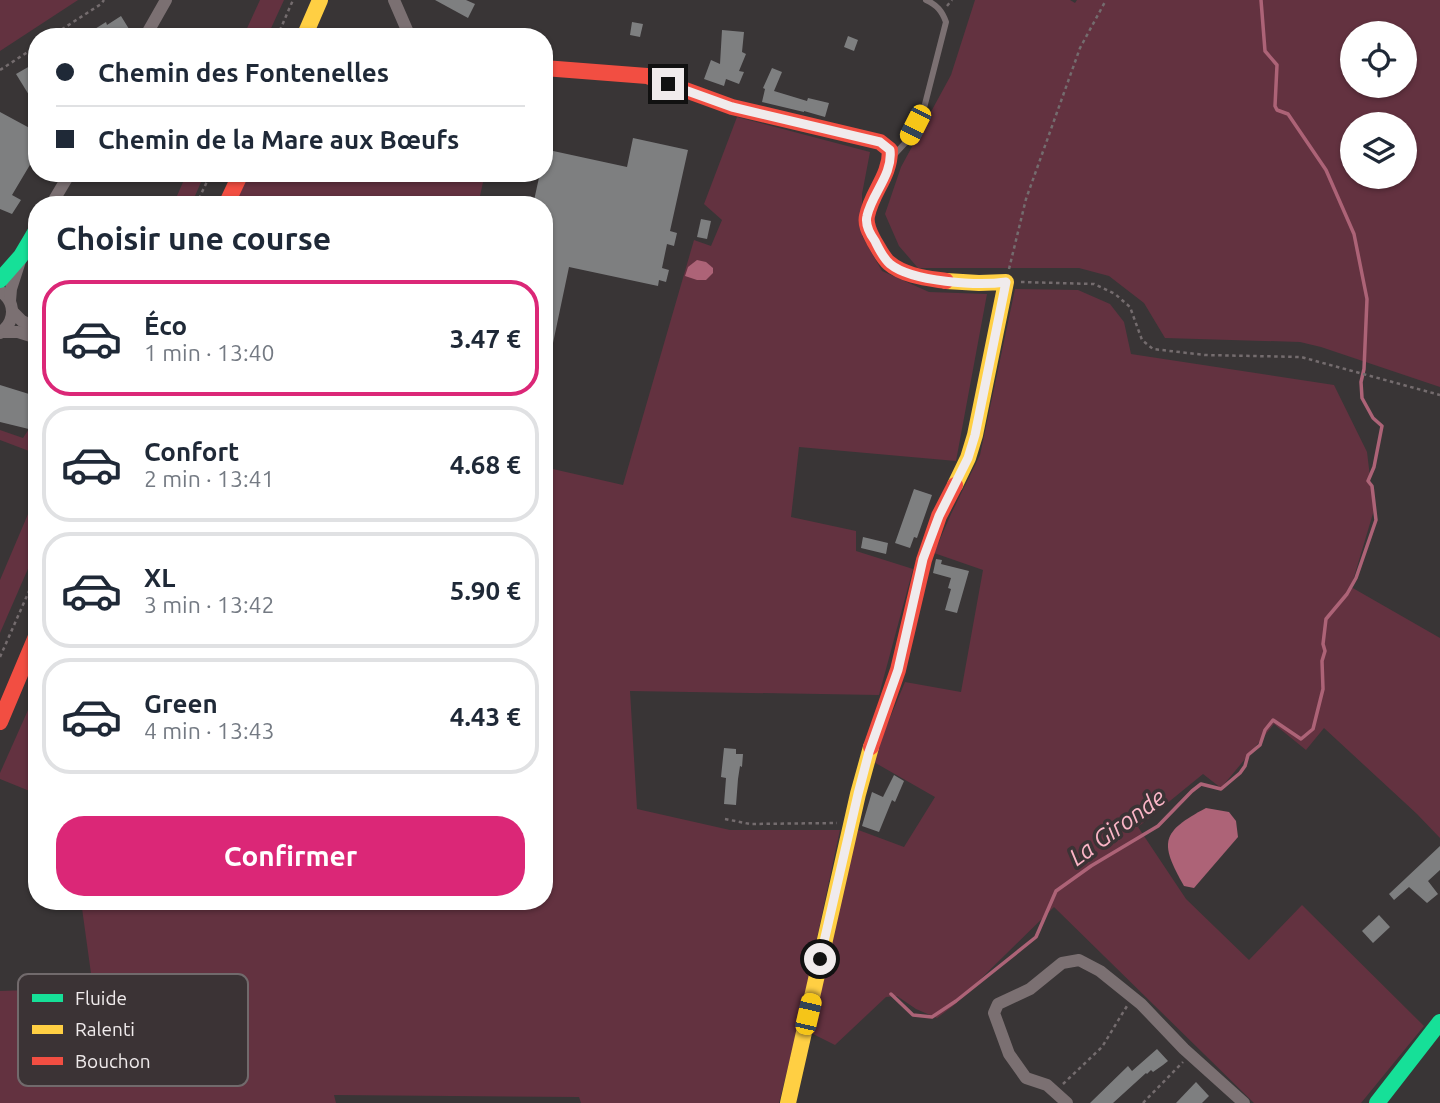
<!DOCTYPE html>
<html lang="fr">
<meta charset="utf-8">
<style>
body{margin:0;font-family:Ubuntu,sans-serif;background:#f2f2f3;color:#1f2937;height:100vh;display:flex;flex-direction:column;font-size:26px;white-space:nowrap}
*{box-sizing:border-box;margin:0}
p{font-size:23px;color:#747a83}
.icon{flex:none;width:38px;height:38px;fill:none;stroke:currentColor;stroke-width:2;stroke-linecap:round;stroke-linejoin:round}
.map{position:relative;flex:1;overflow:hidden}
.drawer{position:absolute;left:28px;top:196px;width:525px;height:714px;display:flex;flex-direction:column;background:#fff;border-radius:28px;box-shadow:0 2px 5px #0004}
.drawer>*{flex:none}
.top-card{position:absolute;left:28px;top:28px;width:525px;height:154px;border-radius:28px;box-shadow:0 2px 5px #0004;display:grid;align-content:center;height:154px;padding:0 28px;background:#fff}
.fabs{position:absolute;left:1340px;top:21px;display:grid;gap:14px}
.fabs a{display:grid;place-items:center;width:77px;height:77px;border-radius:50%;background:#fff;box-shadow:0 2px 5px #0004;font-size:35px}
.end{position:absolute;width:32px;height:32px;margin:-16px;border:9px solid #f0ebec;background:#111;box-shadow:0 0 0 4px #111}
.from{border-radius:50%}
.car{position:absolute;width:21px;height:42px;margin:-21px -10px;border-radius:9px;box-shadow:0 0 5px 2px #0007;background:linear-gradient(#f5c518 24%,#345 0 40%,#f5c518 0 76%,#345 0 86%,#f5c518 0)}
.top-card b{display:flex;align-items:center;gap:24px;height:66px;font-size:26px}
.top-card b+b{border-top:2px solid #e0e1e3}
.top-card i{width:18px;height:18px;background:#1f2937}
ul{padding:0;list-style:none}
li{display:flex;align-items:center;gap:21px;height:116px;margin:0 14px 10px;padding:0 14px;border:4px solid #e0e1e3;border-radius:28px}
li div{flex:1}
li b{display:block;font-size:26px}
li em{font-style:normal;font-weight:600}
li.current{border-color:#db2777}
li>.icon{width:63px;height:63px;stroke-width:1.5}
h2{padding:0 28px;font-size:32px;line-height:84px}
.primary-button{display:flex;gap:14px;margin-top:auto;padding:14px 28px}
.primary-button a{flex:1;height:80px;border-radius:28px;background:#db2777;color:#fff;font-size:28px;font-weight:600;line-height:80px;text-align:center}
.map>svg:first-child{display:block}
.green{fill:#633240;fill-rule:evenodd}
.water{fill:#ad6377}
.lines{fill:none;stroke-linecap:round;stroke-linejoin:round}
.stream{stroke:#ad6377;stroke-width:3.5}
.building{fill:#7e7f80}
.path{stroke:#746c6e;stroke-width:2.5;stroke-dasharray:3.5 3.5;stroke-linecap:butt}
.lane{stroke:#7b7072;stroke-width:6}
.street{stroke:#7b7072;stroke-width:12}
.fast{stroke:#16e098;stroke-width:16}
.slow{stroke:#ffcf43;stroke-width:16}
.jam{stroke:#f24e42;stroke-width:16}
.route{stroke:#f0ebec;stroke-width:9}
.labels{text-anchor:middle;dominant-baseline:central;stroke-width:7;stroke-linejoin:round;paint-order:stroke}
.water-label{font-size:24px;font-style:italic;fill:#fab5c6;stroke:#3b3335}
.key{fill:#3b3335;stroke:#716a6c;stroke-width:2}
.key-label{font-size:19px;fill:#f0ebec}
</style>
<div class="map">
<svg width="1440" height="1103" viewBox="0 0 1440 1103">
<rect width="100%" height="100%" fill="#393536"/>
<g class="green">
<path d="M0,0h78l-78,51z"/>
<path d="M260,0h24l-17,37h-24z"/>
<path d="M975,0h95l5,3 2,-3h363v387l-119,-40 -21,-5 -135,-4 -21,-35 -35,-27 -30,-8h-161l-19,-22 -14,-32 16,-47 50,-92zM1353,33h52v53h-52zM1353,124h52v53h-52z"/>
<path d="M737,117l133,35 -8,42v42l20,35 47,21 58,2 -31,167 -157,-14 -8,70 65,14v20l57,18 -34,126 -249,-4 7,118 93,21h110l-42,197 -19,76h-198l-2,-6 -245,-2 2,8h-336v-112l93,-3 -12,-87h463v-434l79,18 71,-245 17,6 11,-26 -18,-16z"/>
<path d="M187,173h18l-14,32h-18z"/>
<path d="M246,173h239l-7,32h-244z"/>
<path d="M1015,289l63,1 32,14 14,18 7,32 203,31 33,67 7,58 -23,77 89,51v200l-23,-24 -93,-86 -18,22 -32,-26 -53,64 -18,-14 -65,53 48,72 63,61 53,-55 122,121 -63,77h-107l-200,-196 -101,99 -16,12 -21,-9 -19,-13 -11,1 -51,48 -24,-12 42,-205 51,19 31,-50 -63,-36 33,-79 56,10 22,-122 -49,-17 17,-39 29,-59z"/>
<path d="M29,429l8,2v23l-37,-14v-10l23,8z"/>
<path d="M37,493v55l-37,85v-53z"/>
<path d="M37,690v104l-37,-15v-6z"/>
</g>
<g class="water">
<path d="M697,260l9,2 7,6v5l-7,7h-9l-12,-4 3,-9z"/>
<path d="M1206,808l23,4 7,9 2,16 -44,51 -10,-2c-25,-44 -23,-54 22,-78z"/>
</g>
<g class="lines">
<path class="stream" d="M891,994l22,21 19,2 24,-16 80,-64 20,-46 35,-25 67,-40 34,-35 9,-7 20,5 19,-16 5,-7 3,-11 12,-10 5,-15 8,-10 28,19 12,-10 10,-40 -1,-28 3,-10 -2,-7 3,-25 21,-25 9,-16 20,-58 -4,-34 -4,-5 6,-14 8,-41 -9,-8 -11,-20 -1,-16 3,-13 3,-70 -13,-65 -28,-64 -38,-56 -11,-4 -2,-4 2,-41 -12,-14 -4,-51"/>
</g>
<g class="building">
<path d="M435,0h31l9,4 -7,14z"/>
<path d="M121,16l8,13 -13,8h-34l24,-15 1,3z"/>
<path d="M632,22l11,2 -3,13 -10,-2z"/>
<path d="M722,30l22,2 -2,20 4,2 -7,17 5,1 -5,12 -13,-5 -2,7 -20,-7 7,-19 9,4z"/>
<path d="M848,36l10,4 -4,11 -10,-4z"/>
<path d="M37,62v46l-21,-34z"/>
<path d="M772,68l10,4 -8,19 33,10 1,-3 21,5 -4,14 -21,-6v1l-42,-10 3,-13 -2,-1z"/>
<path d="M0,112l37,20v21l-25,42 9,5 -9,14 -12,-5z"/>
<path d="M633,138l55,12 -18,81 7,2 -3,13 -7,-2 -5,24 7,2 -3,12 -7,-2 -1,6 -89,-19 -20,95 -5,-1v-156h-11l7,-32h4v-24l83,18z"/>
<path d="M701,219l10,2 -4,18 -10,-2z"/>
<path d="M0,385l29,9 8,9v28l-37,-9z"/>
<path d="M914,489l18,6 -15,43 -3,-1 -4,11 -15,-5z"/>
<path d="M863,537l25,6 -2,11 -25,-6z"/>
<path d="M936,559l6,1 -1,4 28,7 -12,42 -12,-3 6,-21 -3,-1 3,-10 -18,-5z"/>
<path d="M724,748l12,1v5h7l-1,13 -2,-1 -2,13 -2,26 -12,-1 2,-26 -5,-1z"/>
<path d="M894,775l10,6 -9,21 -3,-2 -13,32 -17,-6 10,-34 11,5z"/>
<path d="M1440,846v24l-12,11 10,13 -11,9 -18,-16 -15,13 -5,-6z"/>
<path d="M1379,915l11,12 -17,16 -11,-12z"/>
<path d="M1157,1049l11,12 -5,4 -10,7 -2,-2 -4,4 -1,-1 -33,30h-23l38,-37 4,5z"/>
<path d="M1196,1082l13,14 -7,7h-26z"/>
</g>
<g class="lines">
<g class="path">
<path d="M947,6l5,-6"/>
<path d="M50,37l51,-33 3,-4"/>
<path d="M277,37l16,-37"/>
<path d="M0,70l37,-24"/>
<path d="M196,205l15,-32"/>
<path d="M1009,269l17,-70 54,-151 26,-48"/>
<path d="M1021,282l73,2 21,10 15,13 12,33 11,9 52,6 96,2 139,38"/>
<path d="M0,657l37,-84"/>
<path d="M725,819l25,5 87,-1"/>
<path d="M1063,1084l39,-37 25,-41"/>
<path d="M1143,1103l40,-41"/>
</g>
<path class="lane" d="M894,155l12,-13 18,-34 22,-86c-4,-11 -9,-17 -20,-22"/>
<g class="street">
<path d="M394,0l16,37"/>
<path d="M145,37l21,-37"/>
<path d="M51,205l19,-32"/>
<path d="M471,205l1,-2"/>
<path d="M0,291c16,11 16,30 0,42"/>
<path d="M10,301l1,-12 9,-28"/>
<path d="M12,311l10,10 15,7"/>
<path d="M2,332h16l19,6"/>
<path d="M1067,1103l-20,-18 -21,-7 -17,-24 -15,-41 4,-9 32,-15 32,-26 17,-3 21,11 41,33 43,45 60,54"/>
</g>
<g class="fast">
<path d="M0,280l21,-24 16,-27"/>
<path d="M1377,1103l63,-81"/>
</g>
<g class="slow">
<path d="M304,37l16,-37"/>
<path d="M946,281l33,2 27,-1 -31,153 -7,23 -13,27"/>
<path d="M788,1103l70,-309 13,-47"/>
</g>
<g class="jam">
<path d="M544,68l103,8 85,31 148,35 10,8c0,27 -18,41 -23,66 -2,9 3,17 7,25 5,8 9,17 15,22 15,13 38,15 57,18"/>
<path d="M226,205l15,-32"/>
<path d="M0,722l37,-88"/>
<path d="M871,747l27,-77 26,-110 15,-44 16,-31"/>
</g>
</g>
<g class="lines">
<path class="route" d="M668,84l64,23 148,35 10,8c3,25 -18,43 -23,66 -2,8 3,18 8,25 4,8 8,17 15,23 22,18 88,22 116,18l-31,153 -7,23 -29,58 -16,43 -25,111 -29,82 -11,42 -38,165"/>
</g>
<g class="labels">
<g class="water-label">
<text transform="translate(1117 827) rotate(-36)">La Gironde</text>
</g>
</g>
<rect x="18" y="974" width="230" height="112" rx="10" class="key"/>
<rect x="32" y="994" width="31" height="8" fill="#16e098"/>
<rect x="32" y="1025" width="31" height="9" fill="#ffcf43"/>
<rect x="32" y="1057" width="31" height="8" fill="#f24e42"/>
<g class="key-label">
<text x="75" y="1005">Fluide</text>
<text x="75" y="1036">Ralenti</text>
<text x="75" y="1068">Bouchon</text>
</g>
</svg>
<div class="fabs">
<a><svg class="icon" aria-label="locate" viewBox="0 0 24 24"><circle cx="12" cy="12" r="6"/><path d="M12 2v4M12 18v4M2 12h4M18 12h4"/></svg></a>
<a><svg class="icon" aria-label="layers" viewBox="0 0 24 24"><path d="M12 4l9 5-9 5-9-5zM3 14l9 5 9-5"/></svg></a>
</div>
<i class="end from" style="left:820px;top:959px"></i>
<i class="end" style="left:668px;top:84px"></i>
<i class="car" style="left:915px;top:125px;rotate:207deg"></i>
<i class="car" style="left:808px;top:1014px;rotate:13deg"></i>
<div class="top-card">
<b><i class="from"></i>Chemin des Fontenelles</b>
<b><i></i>Chemin de la Mare aux Bœufs</b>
</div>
<section class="drawer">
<h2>Choisir une course</h2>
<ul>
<li class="current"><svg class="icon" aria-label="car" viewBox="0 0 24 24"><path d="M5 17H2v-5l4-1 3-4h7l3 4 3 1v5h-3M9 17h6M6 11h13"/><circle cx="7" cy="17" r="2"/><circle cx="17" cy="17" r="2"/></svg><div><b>Éco</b><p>1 min · 13:40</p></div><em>3.47 €</em></li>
<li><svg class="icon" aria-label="car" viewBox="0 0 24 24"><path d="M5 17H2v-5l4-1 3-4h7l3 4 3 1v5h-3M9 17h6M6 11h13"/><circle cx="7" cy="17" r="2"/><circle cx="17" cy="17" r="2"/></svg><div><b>Confort</b><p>2 min · 13:41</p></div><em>4.68 €</em></li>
<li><svg class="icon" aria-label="car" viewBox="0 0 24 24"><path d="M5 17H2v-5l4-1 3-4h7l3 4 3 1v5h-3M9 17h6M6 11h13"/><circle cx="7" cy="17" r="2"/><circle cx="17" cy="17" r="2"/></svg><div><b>XL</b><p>3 min · 13:42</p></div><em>5.90 €</em></li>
<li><svg class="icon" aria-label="car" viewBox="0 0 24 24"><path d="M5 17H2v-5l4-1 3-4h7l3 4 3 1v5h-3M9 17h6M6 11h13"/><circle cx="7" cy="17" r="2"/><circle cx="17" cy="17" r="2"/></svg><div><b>Green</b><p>4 min · 13:43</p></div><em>4.43 €</em></li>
</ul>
<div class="primary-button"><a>Confirmer</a></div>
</section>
</div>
